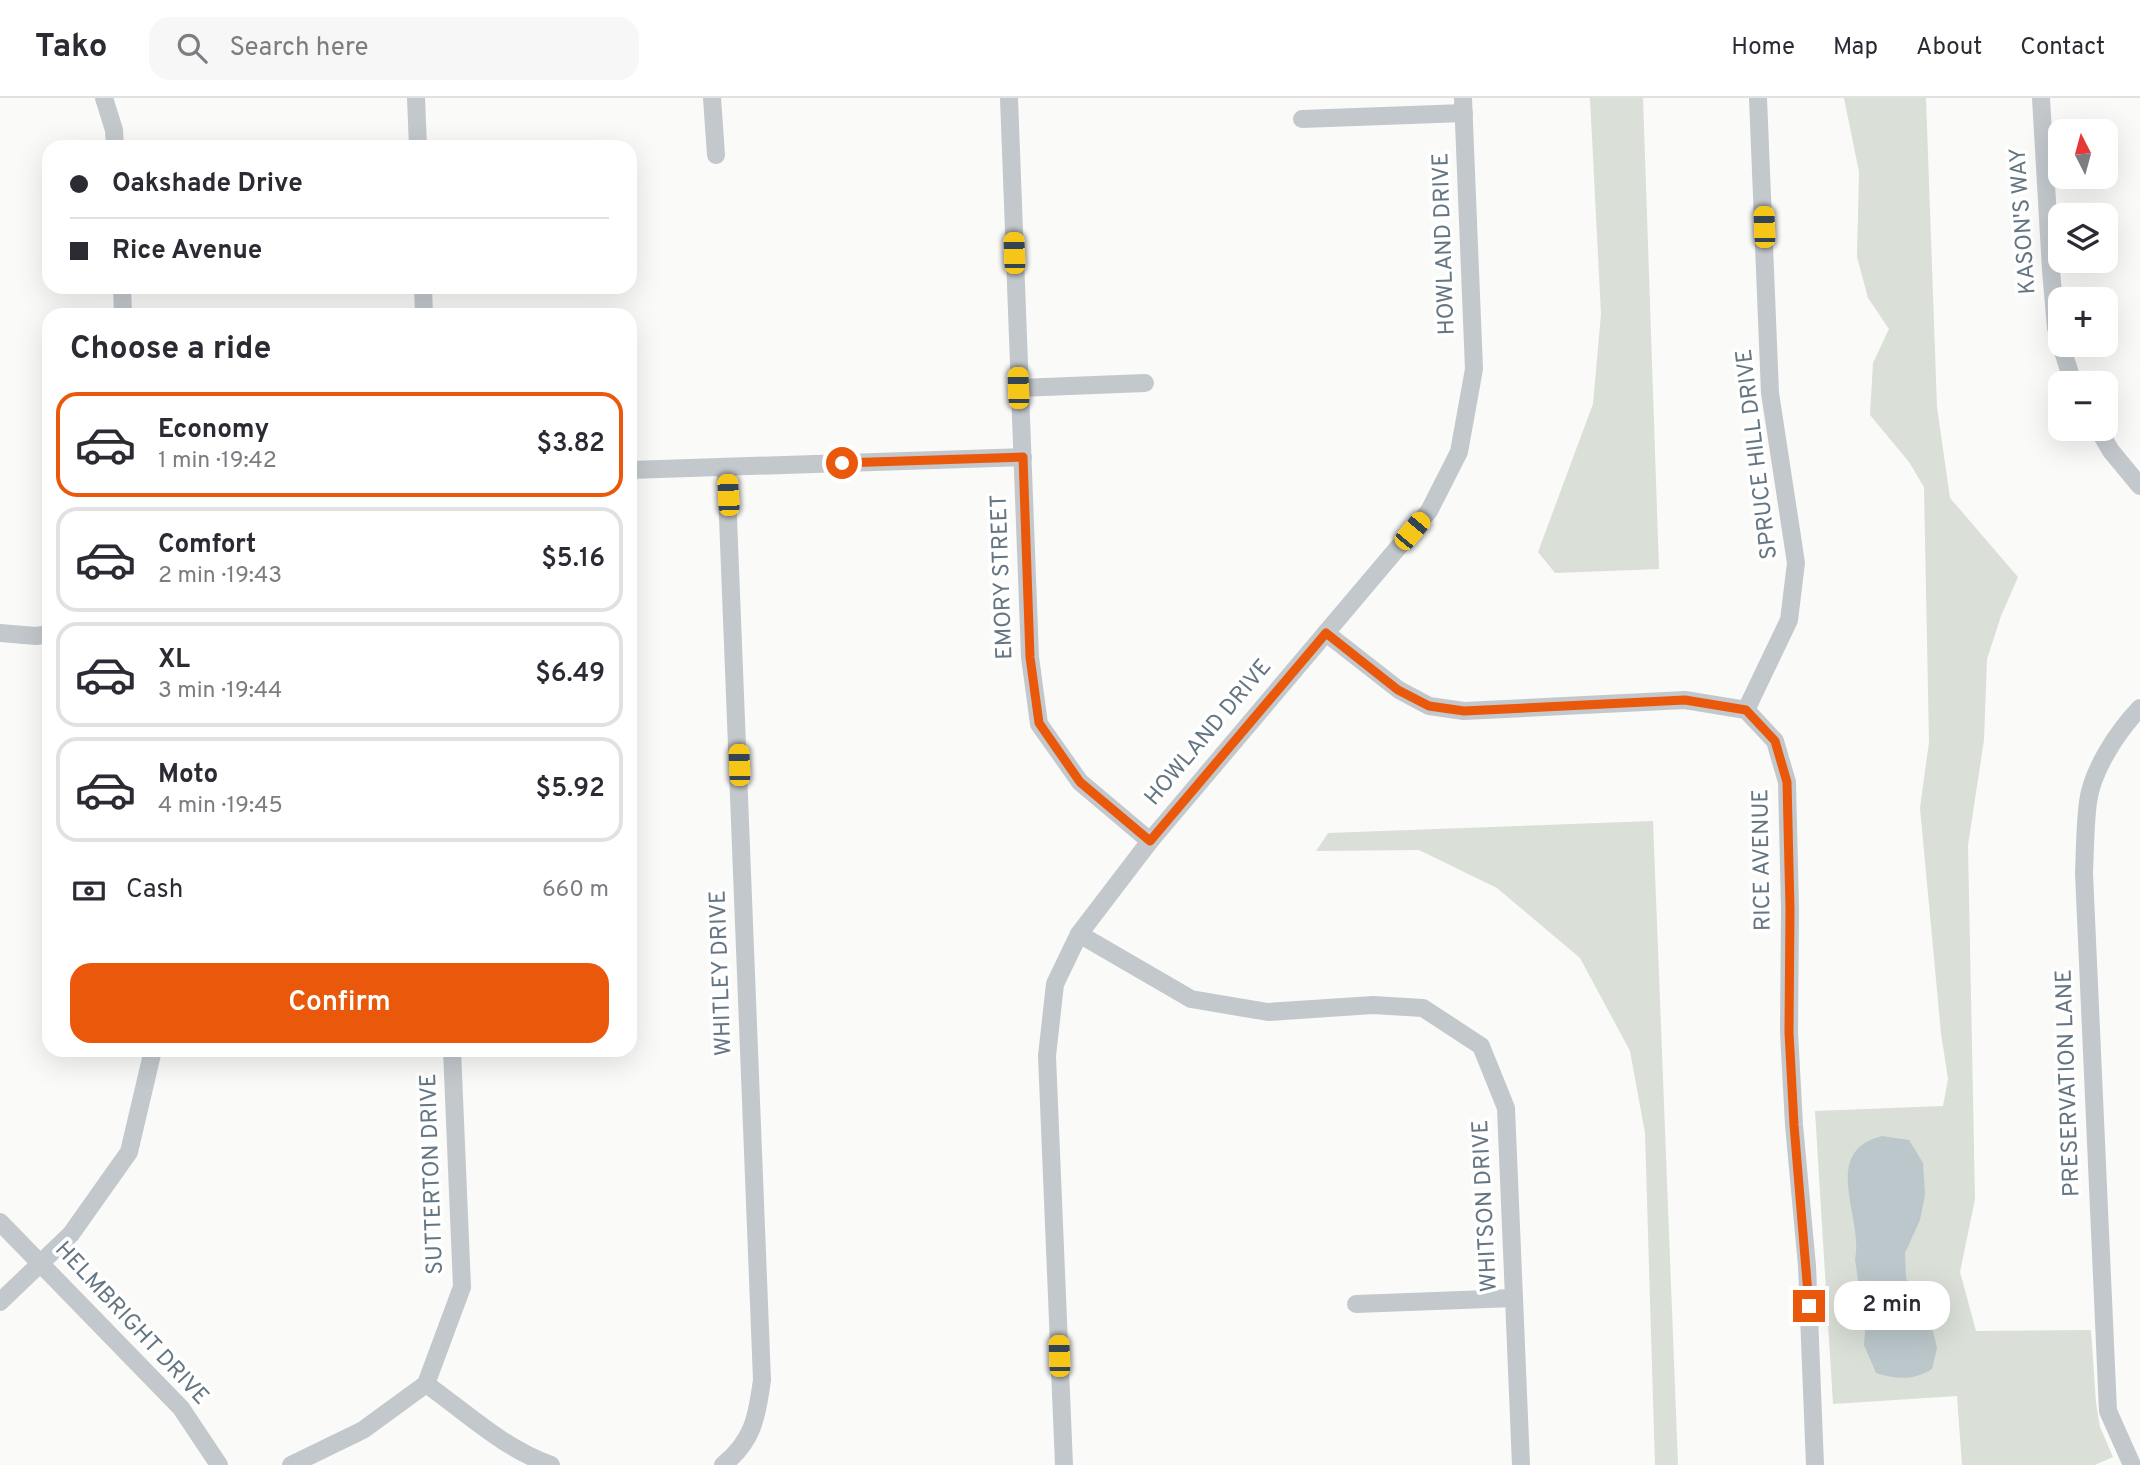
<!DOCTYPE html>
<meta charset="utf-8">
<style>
body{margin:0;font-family:Overpass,sans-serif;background:#f7f7f7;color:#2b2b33;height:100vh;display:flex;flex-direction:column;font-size:26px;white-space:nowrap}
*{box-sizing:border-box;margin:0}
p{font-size:23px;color:#7c7c81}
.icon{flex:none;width:38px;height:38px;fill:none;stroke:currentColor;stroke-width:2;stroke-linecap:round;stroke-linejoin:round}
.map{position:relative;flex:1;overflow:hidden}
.drawer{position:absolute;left:42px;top:210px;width:595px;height:749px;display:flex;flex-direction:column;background:#fff;border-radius:21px;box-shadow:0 7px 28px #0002}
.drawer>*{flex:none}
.banner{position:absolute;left:42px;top:42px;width:595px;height:154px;border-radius:21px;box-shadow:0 7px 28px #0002;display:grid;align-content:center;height:154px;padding:0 28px;background:#fff}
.needle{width:46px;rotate:354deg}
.buttons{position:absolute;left:2048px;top:21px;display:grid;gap:14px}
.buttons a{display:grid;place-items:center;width:70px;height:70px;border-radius:14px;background:#fff;box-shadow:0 7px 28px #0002;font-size:35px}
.end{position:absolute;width:32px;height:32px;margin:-16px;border:9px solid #ea580c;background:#fff;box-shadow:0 0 0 4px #fff}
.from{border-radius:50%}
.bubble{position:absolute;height:49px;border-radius:21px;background:#fff;box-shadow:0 7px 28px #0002;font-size:23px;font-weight:600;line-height:49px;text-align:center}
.car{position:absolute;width:21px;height:42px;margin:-21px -10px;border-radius:9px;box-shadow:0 0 5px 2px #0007;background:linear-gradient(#f5c518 24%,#345 0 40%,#f5c518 0 76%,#345 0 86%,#f5c518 0)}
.banner b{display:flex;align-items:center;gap:24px;height:66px;font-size:26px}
.banner b+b{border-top:2px solid #e1e1e2}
.banner i{width:18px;height:18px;background:#2b2b33}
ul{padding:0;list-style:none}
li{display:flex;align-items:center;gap:21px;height:105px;margin:0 14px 10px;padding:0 14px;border:4px solid #e1e1e2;border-radius:21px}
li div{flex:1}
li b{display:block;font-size:26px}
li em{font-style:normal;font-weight:600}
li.current{border-color:#ea580c}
li>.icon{width:63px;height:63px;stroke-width:1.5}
h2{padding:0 28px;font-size:32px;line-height:84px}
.pay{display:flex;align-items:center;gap:18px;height:77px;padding:0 28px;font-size:26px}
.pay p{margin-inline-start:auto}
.action{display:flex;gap:14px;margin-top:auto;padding:14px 28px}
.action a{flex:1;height:80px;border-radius:21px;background:#ea580c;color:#fff;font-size:28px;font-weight:600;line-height:80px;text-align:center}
header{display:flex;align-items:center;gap:42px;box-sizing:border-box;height:98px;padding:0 35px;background:#fff;border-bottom:2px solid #e1e1e2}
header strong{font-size:33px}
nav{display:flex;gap:38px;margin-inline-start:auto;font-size:24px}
.search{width:490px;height:63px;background:#f7f7f7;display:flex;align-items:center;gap:18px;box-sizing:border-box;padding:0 24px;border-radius:21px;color:#7c7c81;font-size:26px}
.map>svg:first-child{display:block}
.green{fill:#dadfd7}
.water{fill:#bbc7cb}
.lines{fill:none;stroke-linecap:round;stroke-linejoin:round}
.street{stroke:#c3c8cc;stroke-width:18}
.route{stroke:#ea580c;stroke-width:9}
.labels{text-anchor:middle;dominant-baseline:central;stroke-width:7;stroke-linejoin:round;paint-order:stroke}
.street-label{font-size:23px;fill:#657683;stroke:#fff}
</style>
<header>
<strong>Tako</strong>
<div class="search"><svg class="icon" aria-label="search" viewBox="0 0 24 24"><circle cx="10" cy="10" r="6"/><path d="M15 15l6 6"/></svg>Search here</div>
<nav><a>Home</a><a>Map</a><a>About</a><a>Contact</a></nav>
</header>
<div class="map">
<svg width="2140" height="1367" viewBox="0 0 2140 1367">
<rect width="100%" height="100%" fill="#fafaf8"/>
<g class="green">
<path d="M1590,0h53l16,471 -104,4 -17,-21 55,-148 8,-90z"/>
<path d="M1844,0h82l11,309 13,91 68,79 -17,39 -14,43 -3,81 -16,105 7,354 -15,73 16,59 115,-1 5,73 4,24 13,30 -18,8h-133l-5,-69 -124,8 -18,-293 128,-5 5,-27 -7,-46 -21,-225 9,-66 -5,-255 -15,-25 -39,-47 3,-52 16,-34 -21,-31 -11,-41 2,-85z"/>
<path d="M1653,723l25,644h-23l-10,-332 -15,-82 -50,-93 -83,-70 -78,-38 -103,1 12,-18z"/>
</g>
<path class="water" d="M1882,1038l27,4 14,23 2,32 -5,25 -15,33 1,25 26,49 5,21 -5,21c-19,12 -36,10 -56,4l-12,-28 1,-14 -10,-72c9,-41 -36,-107 27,-123z"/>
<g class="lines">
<g class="street">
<path d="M104,0l10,32 1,17"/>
<path d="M416,0l2,49"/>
<path d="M712,0l4,57"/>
<path d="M1009,0l21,559 9,67 41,58 70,59"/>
<path d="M2041,0l10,172 5,58 4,11"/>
<path d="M1302,21l162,-6"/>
<path d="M122,189l1,28"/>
<path d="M423,189l1,28"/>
<path d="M2061,247l12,38"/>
<path d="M1019,290l126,-5"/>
<path d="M2098,331l13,22 29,35"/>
<path d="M630,372l393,-13"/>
<path d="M0,535l36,3 13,-2"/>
<path d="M1326,535l73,57 30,16 35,5 221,-11 61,10 29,31 12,41 3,127 -1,123 5,93 13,141 8,199"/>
<path d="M1746,612l43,-90 7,-57 -26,-170 -12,-295"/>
<path d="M1079,836l112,65 77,13 105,-7 50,3 58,38 25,62 15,357"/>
<path d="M0,1124l181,186 38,57"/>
<path d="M0,1204l71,-68 58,-82 24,-102"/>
<path d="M1356,1206l158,-6"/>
<path d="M426,1286c41,29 77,64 125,81"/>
<path d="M291,1367l72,-35 63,-46 36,-97 -10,-237"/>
<path d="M723,1367c30,-24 34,-48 39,-85l-36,-913"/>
<path d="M1064,1367l-17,-409 8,-72 24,-50 71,-93 279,-330 30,-59 15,-83 -11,-271"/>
<path d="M2132,1367l-24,-54 -24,-538c1,-23 1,-48 4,-71 4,-32 30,-71 52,-94"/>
</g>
</g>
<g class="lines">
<path class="route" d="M842,365l181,-6 7,200 9,66 41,59 70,59 176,-208 72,57 31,16 35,5 221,-11 61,10 29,31 12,41 3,127 -1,123 5,93 15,181"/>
</g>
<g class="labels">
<g class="street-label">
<text transform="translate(2024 123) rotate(-94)">KASON'S WAY</text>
<text transform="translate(1445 146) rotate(-92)">HOWLAND DRIVE</text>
<text transform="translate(1758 356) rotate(-97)">SPRUCE HILL DRIVE</text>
<text transform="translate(1003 479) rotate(-92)">EMORY STREET</text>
<text transform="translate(1209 635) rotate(-50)">HOWLAND DRIVE</text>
<text transform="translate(1763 762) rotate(-91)">RICE AVENUE</text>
<text transform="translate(722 875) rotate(-92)">WHITLEY DRIVE</text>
<text transform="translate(2069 985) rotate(-92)">PRESERVATION LANE</text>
<text transform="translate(433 1076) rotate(-92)">SUTTERTON DRIVE</text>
<text transform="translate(1486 1108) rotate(-93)">WHITSON DRIVE</text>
<text transform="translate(131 1226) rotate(47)">HELMBRIGHT DRIVE</text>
</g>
</g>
</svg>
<div class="buttons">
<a><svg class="needle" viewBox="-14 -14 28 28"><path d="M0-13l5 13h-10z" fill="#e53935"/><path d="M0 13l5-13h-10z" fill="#7c7c81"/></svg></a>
<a><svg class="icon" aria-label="layers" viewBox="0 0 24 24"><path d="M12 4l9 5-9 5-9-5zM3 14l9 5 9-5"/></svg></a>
<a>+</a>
<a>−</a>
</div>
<i class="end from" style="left:842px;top:365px"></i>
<i class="end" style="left:1809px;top:1208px"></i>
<div class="bubble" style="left:1834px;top:1183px;width:116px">2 min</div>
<i class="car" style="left:1764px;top:129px;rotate:358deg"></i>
<i class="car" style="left:1014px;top:155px;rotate:358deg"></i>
<i class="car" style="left:1018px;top:290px;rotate:358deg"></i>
<i class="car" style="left:728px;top:397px;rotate:357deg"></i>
<i class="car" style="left:1412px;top:433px;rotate:40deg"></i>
<i class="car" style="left:739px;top:667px;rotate:358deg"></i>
<i class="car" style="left:1059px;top:1258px;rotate:358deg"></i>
<div class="banner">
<b><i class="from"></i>Oakshade Drive</b>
<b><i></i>Rice Avenue</b>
</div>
<section class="drawer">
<h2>Choose a ride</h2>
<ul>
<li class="current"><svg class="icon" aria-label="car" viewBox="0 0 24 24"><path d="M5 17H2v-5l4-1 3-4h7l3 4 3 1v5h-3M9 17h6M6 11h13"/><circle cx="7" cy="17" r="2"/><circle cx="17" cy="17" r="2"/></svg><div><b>Economy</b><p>1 min · 19:42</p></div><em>$3.82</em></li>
<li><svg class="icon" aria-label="car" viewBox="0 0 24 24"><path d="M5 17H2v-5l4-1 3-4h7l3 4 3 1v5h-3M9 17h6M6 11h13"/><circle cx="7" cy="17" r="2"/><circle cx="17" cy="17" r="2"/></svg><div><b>Comfort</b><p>2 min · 19:43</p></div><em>$5.16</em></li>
<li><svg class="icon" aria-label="car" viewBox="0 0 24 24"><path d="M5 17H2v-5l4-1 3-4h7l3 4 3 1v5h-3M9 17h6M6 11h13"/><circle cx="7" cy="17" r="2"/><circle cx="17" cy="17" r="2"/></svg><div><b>XL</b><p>3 min · 19:44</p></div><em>$6.49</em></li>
<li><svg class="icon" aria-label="car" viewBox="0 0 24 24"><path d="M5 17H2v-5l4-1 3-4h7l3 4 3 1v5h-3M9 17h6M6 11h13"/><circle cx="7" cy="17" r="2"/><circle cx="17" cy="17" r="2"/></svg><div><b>Moto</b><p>4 min · 19:45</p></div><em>$5.92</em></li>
</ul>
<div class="pay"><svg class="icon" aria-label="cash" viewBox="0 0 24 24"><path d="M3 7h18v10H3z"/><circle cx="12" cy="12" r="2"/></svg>Cash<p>660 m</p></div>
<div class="action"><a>Confirm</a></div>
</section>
</div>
